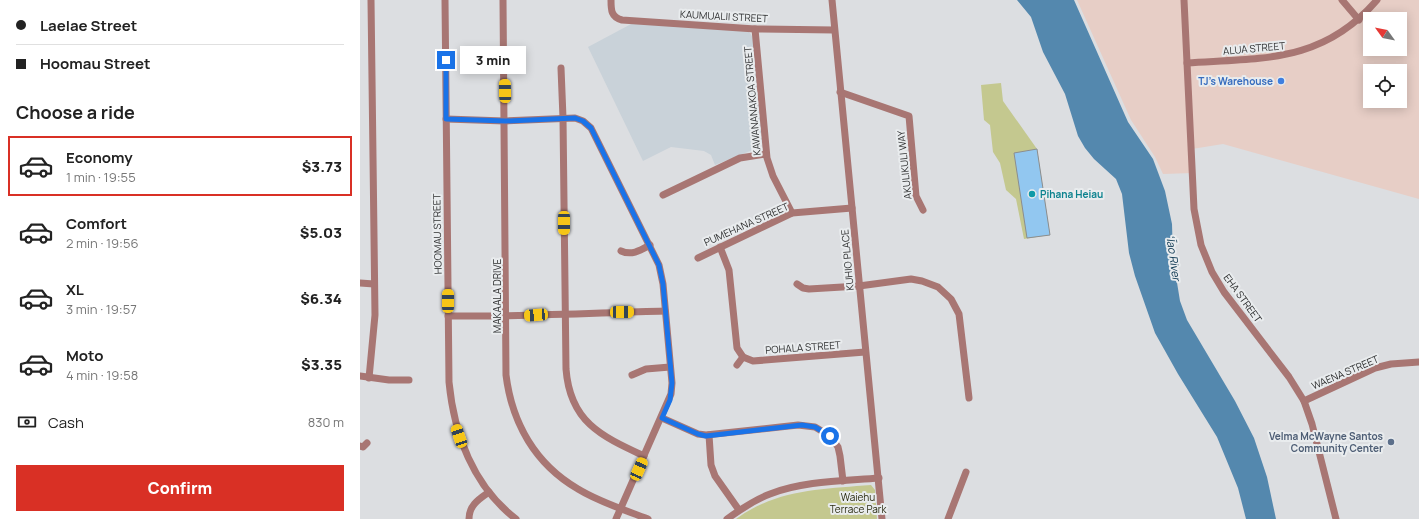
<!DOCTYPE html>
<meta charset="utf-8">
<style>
body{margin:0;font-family:Manrope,sans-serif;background:#f6f6f6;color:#222;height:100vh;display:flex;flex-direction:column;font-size:15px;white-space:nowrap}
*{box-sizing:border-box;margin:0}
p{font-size:13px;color:#767676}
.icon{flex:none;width:22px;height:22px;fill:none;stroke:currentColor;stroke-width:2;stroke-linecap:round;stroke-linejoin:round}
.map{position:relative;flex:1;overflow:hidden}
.side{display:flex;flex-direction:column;background:#fff;width:360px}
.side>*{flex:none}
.hud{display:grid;align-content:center;height:88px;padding:0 16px;background:#fff}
.needle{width:26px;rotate:303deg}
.tools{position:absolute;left:1003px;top:12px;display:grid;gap:8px}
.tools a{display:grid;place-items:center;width:44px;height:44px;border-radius:0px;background:#fff;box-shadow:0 2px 10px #0003;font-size:20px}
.end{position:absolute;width:18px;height:18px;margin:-9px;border:5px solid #1a73e8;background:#fff;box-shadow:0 0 0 2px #fff}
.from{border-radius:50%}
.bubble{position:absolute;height:28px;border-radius:0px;background:#fff;box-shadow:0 2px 10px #0003;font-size:13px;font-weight:800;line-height:28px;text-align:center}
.car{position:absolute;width:12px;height:24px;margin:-12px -6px;border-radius:5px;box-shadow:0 0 3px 1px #0007;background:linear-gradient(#f5c518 24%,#345 0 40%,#f5c518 0 76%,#345 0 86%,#f5c518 0)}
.hud b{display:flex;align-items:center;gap:14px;height:38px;font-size:15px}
.hud b+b{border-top:1px solid #e0e0e0}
.hud i{width:10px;height:10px;background:#222}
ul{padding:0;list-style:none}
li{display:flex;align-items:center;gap:12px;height:60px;margin:0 8px 6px;padding:0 8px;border:2px solid transparent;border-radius:0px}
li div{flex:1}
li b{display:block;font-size:15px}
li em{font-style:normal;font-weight:800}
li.active{border-color:#d93025}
li>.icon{width:36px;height:36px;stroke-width:1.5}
h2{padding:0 16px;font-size:18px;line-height:48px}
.pay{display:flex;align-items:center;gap:10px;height:44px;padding:0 16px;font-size:15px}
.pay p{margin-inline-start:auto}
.primary-button{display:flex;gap:8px;margin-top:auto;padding:8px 16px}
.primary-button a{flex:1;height:46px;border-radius:0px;background:#d93025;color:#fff;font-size:16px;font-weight:800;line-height:46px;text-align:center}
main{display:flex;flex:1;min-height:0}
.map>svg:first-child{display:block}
.commercial{fill:#e7cec6;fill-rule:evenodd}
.built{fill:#c9d2d9}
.green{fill:#c4c88f}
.water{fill:#5488ae}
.building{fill:#92c7f0;stroke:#8b8d8f}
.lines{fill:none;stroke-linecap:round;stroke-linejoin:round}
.minor{stroke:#a87673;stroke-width:7}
.route{stroke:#1a73e8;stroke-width:5}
.shop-dot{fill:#3f7fe0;stroke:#e9ecee;stroke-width:1.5}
.culture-dot{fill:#0f9aa8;stroke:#e9ecee;stroke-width:1.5}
.service-dot{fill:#5c6f8a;stroke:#e9ecee;stroke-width:1.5}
.labels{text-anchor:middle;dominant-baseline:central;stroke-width:4;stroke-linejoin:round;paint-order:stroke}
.street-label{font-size:10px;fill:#2f3031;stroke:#e9ecee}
.shop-label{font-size:10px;font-weight:bold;fill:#366cbe;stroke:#e9ecee;text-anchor:end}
.culture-label{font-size:10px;font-weight:bold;fill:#0d838f;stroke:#e9ecee;text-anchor:start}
.service-label{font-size:10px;font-weight:bold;fill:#4e5e75;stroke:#e9ecee;text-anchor:end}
.park-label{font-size:10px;fill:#2a2b10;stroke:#e9ecee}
.water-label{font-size:11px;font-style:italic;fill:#06324d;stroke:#e9ecee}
</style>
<main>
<section class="side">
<div class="hud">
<b><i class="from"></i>Laelae Street</b>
<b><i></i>Hoomau Street</b>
</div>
<h2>Choose a ride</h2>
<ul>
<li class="active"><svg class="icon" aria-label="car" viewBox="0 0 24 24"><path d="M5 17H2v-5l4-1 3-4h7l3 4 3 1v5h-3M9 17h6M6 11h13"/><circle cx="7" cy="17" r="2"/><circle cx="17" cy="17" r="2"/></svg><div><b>Economy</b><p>1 min · 19:55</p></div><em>$3.73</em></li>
<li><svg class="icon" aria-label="car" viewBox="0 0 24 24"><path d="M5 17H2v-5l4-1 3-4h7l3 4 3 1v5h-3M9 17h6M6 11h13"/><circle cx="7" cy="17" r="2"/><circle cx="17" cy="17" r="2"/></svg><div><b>Comfort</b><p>2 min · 19:56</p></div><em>$5.03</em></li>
<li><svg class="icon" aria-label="car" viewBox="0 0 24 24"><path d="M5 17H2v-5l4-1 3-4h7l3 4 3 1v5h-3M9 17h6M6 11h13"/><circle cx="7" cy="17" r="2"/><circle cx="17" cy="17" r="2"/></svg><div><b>XL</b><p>3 min · 19:57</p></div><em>$6.34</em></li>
<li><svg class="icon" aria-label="car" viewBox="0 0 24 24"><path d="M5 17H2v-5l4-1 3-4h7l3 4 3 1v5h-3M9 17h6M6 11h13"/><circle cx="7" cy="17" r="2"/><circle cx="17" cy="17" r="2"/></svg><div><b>Moto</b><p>4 min · 19:58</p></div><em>$3.35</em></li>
</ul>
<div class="pay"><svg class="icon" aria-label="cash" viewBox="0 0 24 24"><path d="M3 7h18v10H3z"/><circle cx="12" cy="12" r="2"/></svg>Cash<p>830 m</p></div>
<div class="primary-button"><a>Confirm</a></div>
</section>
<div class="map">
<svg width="1059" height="519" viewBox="0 0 1059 519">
<rect width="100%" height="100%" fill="#dcdee1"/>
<path class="commercial" d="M717,0h342v199l-196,-55 -31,5v24l-29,1 -8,-17 -24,-37zM1010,19h30v30h-30zM1010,71h30v30h-30z"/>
<path class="built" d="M273,23l113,7 4,3 3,5 9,104 -2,5 -45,18 -4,-10 -7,-4 -33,-4 -28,14 -55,-114z"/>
<g class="green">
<path d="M641,83l2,18 34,48 13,86 -26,4 -8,-40 -10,-9 -6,-27 -7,-11 -3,-27 -6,-5 -3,-35z"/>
<path d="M511,485l4,5 2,29h-141c41,-30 86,-30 135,-34z"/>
</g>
<path class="water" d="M657,0h57l54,122 25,37 12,32 7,33 1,34 7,43 7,19 48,81 19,37 13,39 9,42h-30l-8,-31 -21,-51 -39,-63 -23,-41 -20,-57 -6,-23 -7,-59 -6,-15 -22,-20 -9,-11 -7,-12 -13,-42 -22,-42 -12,-35z"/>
<path class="building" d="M677,149l13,86 -23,3 -13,-85z"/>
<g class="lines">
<g class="minor">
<path d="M85,0l4,382c5,52 24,104 67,137"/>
<path d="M143,0l3,375c6,48 29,89 72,114 21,13 47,21 70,30"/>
<path d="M251,0c0,10 0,17 11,20l133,9 79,1"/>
<path d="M472,0l50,519"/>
<path d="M824,0l10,209 7,36 11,27 12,20 65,85 15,24 8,23 24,95"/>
<path d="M982,0l17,20"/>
<path d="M395,29l12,129 6,18 19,37"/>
<path d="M827,63c76,-5 136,0 190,-63"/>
<path d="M201,68l2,50 3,251c4,53 35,67 78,87"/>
<path d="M480,92l69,24 7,80 7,14"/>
<path d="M86,119l59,2 70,-3 8,3 8,7 68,137 4,19 9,99 -1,11 -55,125"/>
<path d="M303,195l77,-37 26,-4"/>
<path d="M360,247l9,23 8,78 6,9 10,4 112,-9"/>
<path d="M261,251c11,5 20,-1 29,-6"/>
<path d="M338,258l94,-45 60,-5"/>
<path d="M0,283l14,1"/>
<path d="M437,284l6,4 6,1 50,-3 52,-7 11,2 16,6 13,12 8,15 10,84"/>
<path d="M88,316c72,1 144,-3 217,-5"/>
<path d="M377,365l6,-8"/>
<path d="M272,375l14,-6 24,-2"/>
<path d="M0,376l29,4h20"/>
<path d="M9,378l6,-63 -4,-315"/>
<path d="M944,401l71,-33 16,-4 28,-2"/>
<path d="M302,418l36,16 8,1 92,-10 17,2 15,9 8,11 2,9 3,25"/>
<path d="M349,435l2,30 4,11 24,34"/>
<path d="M0,446l3,1 4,-4"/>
<path d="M109,519c0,-14 10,-20 20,-27"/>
<path d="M367,519c14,-10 27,-19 43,-25 33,-13 73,-13 109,-16"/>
<path d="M588,519l18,-47"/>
</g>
</g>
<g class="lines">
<path class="route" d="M86,60v59l60,2 69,-3 8,3 8,7 68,137 4,19 9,99 -2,17 -8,18 36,16 8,2 96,-11 13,2 15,9"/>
</g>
<circle class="shop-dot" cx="921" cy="81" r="4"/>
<circle class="culture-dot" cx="672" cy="194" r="4"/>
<circle class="service-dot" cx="1031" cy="442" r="4"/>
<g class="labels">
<g class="street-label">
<text transform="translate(364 16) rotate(3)">KAUMUALII STREET</text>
<text transform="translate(894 48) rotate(-5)">ALUA STREET</text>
<text transform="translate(392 101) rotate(-95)">KAWANANAKOA STREET</text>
<text transform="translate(544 165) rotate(-96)">AKULIKULI WAY</text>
<text transform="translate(386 224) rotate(-24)">PUMEHANA STREET</text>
<text transform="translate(77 234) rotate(-91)">HOOMAU STREET</text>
<text transform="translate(487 260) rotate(-95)">KUHIO PLACE</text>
<text transform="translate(137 296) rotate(-90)">MAKAALA DRIVE</text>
<text transform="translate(883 298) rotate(54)">EHA STREET</text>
<text transform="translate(443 347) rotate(-4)">POHALA STREET</text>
<text transform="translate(985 372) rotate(-23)">WAENA STREET</text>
</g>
<g class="shop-label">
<text x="913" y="81">TJ’s Warehouse</text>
</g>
<g class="culture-label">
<text x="680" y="194">Pihana Heiau</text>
</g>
<g class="service-label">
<text x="1023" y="436">Velma McWayne Santos<tspan x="1023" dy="12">Community Center</tspan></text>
</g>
<g class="park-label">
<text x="498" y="497">Waiehu<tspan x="498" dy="12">Terrace Park</tspan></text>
</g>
<g class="water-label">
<text transform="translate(814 258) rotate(82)">ʻĪao River</text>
</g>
</g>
</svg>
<div class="tools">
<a><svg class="needle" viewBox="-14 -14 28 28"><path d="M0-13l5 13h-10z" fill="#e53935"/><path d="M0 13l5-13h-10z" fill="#767676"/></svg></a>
<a><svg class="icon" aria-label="locate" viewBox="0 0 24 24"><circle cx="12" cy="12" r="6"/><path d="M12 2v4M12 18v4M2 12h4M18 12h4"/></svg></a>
</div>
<i class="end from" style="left:470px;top:436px"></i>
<i class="end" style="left:86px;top:60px"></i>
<div class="bubble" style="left:100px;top:46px;width:66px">3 min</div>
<i class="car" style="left:145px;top:91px;rotate:359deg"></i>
<i class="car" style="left:204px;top:223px;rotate:180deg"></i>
<i class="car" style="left:88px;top:301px;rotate:0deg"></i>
<i class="car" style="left:262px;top:312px;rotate:89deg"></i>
<i class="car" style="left:176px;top:315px;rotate:266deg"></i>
<i class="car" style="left:99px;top:436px;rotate:341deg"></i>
<i class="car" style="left:279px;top:469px;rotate:24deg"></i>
</div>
</main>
